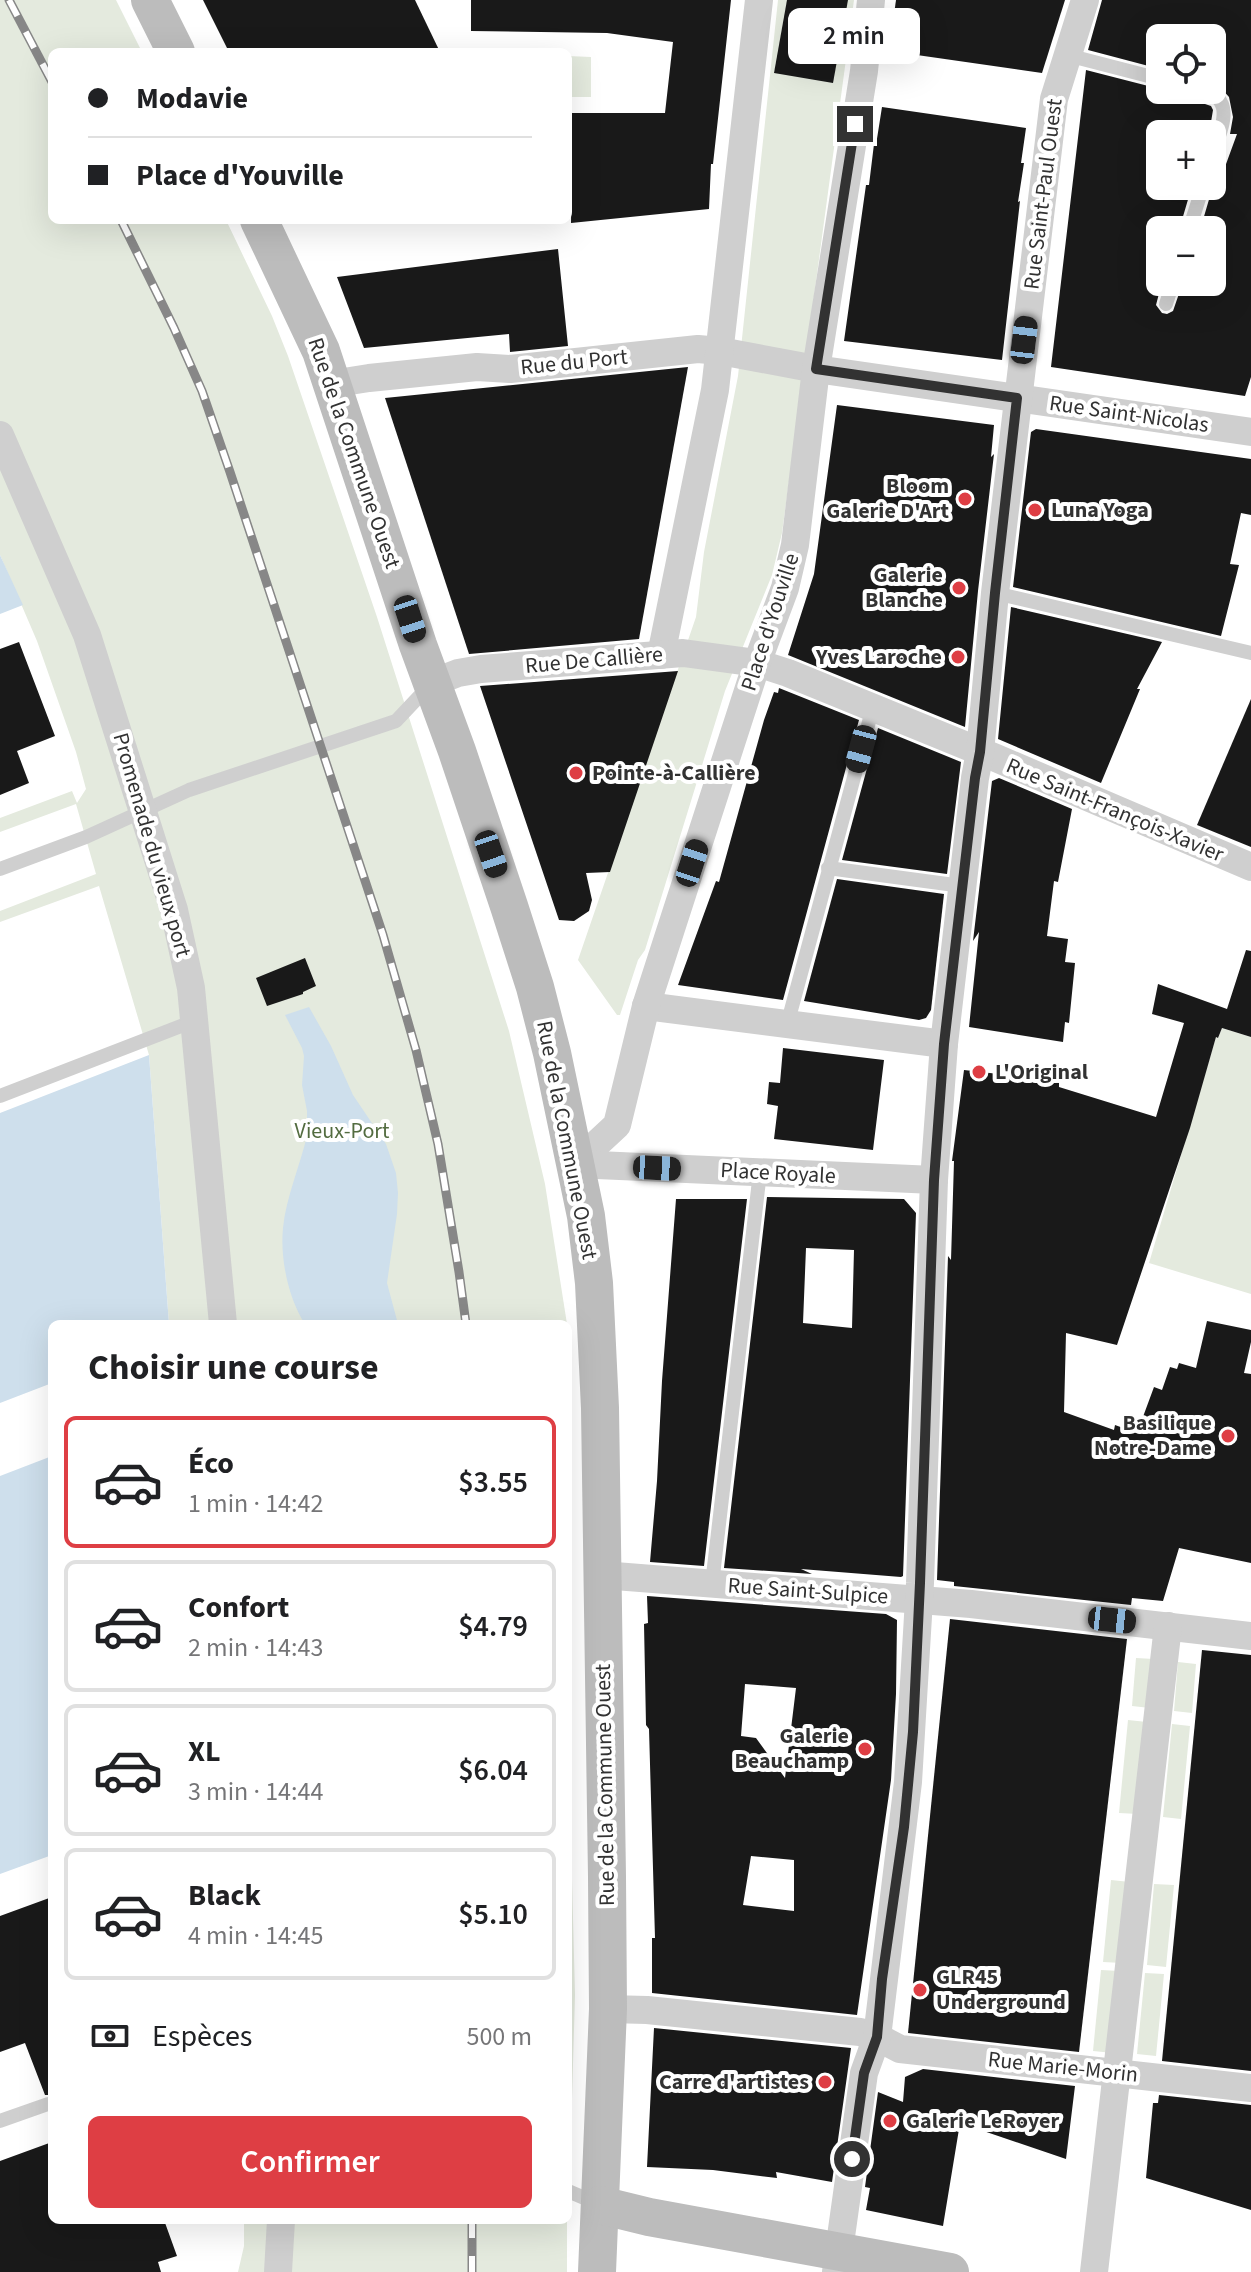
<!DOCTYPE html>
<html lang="fr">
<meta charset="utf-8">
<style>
body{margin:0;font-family:"Source Sans 3",sans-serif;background:#f2f2f2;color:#202124;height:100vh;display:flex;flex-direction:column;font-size:30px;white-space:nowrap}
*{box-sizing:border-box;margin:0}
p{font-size:26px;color:#757577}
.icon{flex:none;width:44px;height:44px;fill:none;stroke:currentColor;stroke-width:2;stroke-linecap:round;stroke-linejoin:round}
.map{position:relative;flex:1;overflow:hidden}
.side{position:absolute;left:48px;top:1320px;width:524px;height:904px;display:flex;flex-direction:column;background:#fff;border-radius:12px;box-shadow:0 8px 32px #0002}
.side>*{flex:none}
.top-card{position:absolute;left:48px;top:48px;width:524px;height:176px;border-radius:12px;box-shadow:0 8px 32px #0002;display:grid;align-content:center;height:176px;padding:0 40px;background:#fff}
.buttons{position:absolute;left:1146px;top:24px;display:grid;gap:16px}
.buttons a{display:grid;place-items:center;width:80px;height:80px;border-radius:12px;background:#fff;box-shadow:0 8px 32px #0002;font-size:40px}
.end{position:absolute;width:36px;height:36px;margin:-18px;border:10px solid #323232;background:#fff;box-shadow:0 0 0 4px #fff}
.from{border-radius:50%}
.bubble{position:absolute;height:56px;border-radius:12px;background:#fff;box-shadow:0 8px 32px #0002;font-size:26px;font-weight:600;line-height:56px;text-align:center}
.car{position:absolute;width:24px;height:48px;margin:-24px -12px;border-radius:10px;box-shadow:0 0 6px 2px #0007;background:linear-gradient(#222 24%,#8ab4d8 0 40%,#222 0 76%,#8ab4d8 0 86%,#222 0)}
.top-card b{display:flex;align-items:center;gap:28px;height:76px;font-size:30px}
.top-card b+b{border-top:2px solid #e0e0e0}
.top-card i{width:20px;height:20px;background:#202124}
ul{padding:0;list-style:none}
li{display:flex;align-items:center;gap:24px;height:132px;margin:0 16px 12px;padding:0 24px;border:4px solid #e0e0e0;border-radius:12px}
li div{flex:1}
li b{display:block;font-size:30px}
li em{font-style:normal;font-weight:600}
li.active{border-color:#de3e44}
li>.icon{width:72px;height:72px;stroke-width:1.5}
h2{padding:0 40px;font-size:36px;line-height:96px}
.pay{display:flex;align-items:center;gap:20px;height:88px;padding:0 40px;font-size:30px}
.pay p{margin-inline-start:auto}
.button{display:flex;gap:16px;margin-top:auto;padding:16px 40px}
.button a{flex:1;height:92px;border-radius:12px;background:#de3e44;color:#fff;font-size:32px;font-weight:600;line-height:92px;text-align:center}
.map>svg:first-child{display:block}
.green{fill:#e4eade}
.water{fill:#cedfec}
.building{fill:#191919;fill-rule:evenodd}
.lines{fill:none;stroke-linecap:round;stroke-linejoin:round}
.lane{stroke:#cfcfcf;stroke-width:14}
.street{stroke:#cfcfcf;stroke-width:28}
.secondary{stroke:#bcbcbc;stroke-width:38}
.rail-casing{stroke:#878787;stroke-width:9}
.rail{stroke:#fff;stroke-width:6;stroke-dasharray:18;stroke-linecap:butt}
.route{stroke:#323232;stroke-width:10}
.poi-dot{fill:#de3e44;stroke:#fff;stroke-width:3}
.labels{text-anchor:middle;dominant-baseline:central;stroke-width:8;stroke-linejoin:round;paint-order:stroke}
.street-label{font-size:22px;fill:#323232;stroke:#fff}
.poi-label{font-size:22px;font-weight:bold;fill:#323232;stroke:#fff;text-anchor:end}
.park-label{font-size:22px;fill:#536c40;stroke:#fff}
</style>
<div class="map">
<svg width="1251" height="2272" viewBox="0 0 1251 2272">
<rect width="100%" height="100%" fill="#fff"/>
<g class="green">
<path d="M0,0h116l26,52h-90v168h174l46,96 16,40 89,261 132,414 36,153 22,140h-398l-20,-269 -50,-169 -99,36v-11l96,-37 -20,-70 -76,28v-14l72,-27 5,12 9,-14 -10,-37 -39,-111 -37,-86z"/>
<path d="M778,0h76l-72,533 -10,42 -47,116 -80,259 -7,10 -18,55h-3l-39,-55 118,-343 8,-65 34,-176z"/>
<path d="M568,56l23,1v40h-23z"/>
<path d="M1222,1028l29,9v257l-102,-31 67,-226 2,1z"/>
<path d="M568,1338l3,142v360l4,155 -4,139 -3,5z"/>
<path d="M1136,1658l18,1 -4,49 -18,-2z"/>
<path d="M1178,1662l18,2 -4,49 -18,-2z"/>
<path d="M1128,1720l19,2 -9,92 -19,-1z"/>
<path d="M1172,1724l18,2 -9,93 -18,-2z"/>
<path d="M1111,1880l19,2 -8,81 -19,-1z"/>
<path d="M1154,1884l20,1 -8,82 -19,-2z"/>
<path d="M1101,1970l19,1 -7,82 -20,-2z"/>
<path d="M1145,1973l19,1 -8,82 -19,-2z"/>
<path d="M244,2220h323v52h-329l6,-26z"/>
</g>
<g class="water">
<path d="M0,555l23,50 -23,9z"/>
<path d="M309,1007l22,39 22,49 33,49 10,29 2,20 -1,21 -10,69 11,41h-93c-17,-26 -25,-66 -22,-96 3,-30 17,-63 24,-92v-25l-5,-26 2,-29 -2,-8 -17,-33z"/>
<path d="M149,1055l20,269h-117v59l-52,20v-290z"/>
<path d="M52,1456v399l-52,19v-398z"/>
</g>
<g class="building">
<path d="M203,0h212l25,52h-211z"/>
<path d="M471,0h260l-18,164h-2l-2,45 -138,14 1,-110h93l8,-71 -66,-9 -136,-2z"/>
<path d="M787,0h61l-15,83 -59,-10z"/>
<path d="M896,0h169l-23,73 -153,-22z"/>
<path d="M1102,0h149v377l-6,19 -194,-29 35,-297 74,19 51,17 2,4 -4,24h-49v52h32l-13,44h-19v52h2l-6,23 6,8 5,1 6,-3 10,-29h29v-52h-12l13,-44h5l19,-52h-7l3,-17 -4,-20 -9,-10 -8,-4v-45h-52v31l-72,-19z"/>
<path d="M882,107l144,21 -5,35h3l-6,39 2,-1 -18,159 -158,-19 22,-156h3l5,-41 2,1z"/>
<path d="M558,249l10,97 -58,6 -1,-18 -145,14 -27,-71z"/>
<path d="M688,367l-49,272 -170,15 -84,-256z"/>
<path d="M837,405l157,20 -3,32 3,-3 -16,137 -13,136 -177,-72 26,-81z"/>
<path d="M1036,429l215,30v56l-10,-2 -11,51 9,1 -18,71 -208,-49 18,-155z"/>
<path d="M1011,607l151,35 -25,47h3l-39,94 -103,-44z"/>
<path d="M19,642l36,94 -38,15 12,32 -29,12v-146z"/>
<path d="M678,671l-68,201 -24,1 6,27 -3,11 -15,10 -15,-1 -79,-234z"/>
<path d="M779,688l80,32 -76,280 -105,-15 38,-104 3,1 45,-162 10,-28 4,1z"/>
<path d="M1251,699v148l-54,-22z"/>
<path d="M878,728l83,34 -14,112 -105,-14z"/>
<path d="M999,778l73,31 -14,73 -4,-1 -7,55 21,3 -3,23 10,1 -6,60 -4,-1 -2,20 -94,-15 10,-95 -6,9 19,-160z"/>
<path d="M837,879l107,15 -13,116 -5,8 -7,2 -115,-19z"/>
<path d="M1246,950l5,1v86l-29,-9 -4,10 -2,-1 -26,91 -73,217 -51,-12 -2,79 50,18 1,-5 22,8 17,-46 8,3 8,-23 7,2 2,-6 17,5 11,-47 44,9v12l-7,31 7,1v189l-72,-15 -16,53 -31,-3 -1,7 -177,-19v-4l-17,-2 11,-324 3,4 3,-99h-2l12,-91 95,11v6l97,30 28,-94 -32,-9 6,-30 69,25z"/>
<path d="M305,958l11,28 -13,6v2l-36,12 -11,-28z"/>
<path d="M783,1048l101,12 -11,90 -99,-11 4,-33 -11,-2 2,-22 11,1z"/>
<path d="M767,1197l137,2 12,14 -13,363 -2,1 -100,-8 11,5 -88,-6zM806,1248l48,2 -2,78 -49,-5z"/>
<path d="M676,1199h71l-43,367 -54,-4 7,-81 5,-100z"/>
<path d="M647,1596l239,18 11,6 -1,74 -5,86 -34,235 -205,-22v-55h3l-6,-209 -3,-4 -2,-101 4,-1zM745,1684l51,4 -11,90 -29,-40 -15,-2zM751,1856l43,4v51l-51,-6z"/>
<path d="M950,1619l177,20 -48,413 -171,-19z"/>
<path d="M1202,1650l49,5v416l-89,-10z"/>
<path d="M52,1897v198h-7l-20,-52 -25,9v-136z"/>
<path d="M654,2028l197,20 -19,134 -56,-10 1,6 -64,-8 -66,-3z"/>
<path d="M923,2069l152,17 -9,73 -106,-36 -17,103 -77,-16 4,-22 -5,-1 13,-95 25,10 2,-25z"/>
<path d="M1159,2095l92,10v105l-105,-32 7,-75h5z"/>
<path d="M52,2142v78h112l13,36 -19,6 3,10h-161v-111z"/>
</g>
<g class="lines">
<g class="lane">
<path d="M1067,55l93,24"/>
<path d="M1202,90c36,9 18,41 10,66"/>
<path d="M1189,230l14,-44"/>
<path d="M1166,304l7,-22"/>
<path d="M995,593l256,60"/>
<path d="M828,868l134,18"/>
<path d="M0,869l86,-32 103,-47 207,-69 33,-35"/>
<path d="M787,1025l86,-318"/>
<path d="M0,1096l194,-75"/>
<path d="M712,1584l48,-412"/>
<path d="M0,2121l48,-17"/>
<path d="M568,2191l28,12"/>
</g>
<g class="street">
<path d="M331,384l38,-6 108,-11 33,2 188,-20 22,2 96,18 435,63"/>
<path d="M0,435l87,200 87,275 17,78 32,336"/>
<path d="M661,655l54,-265 44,-390"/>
<path d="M432,683l26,-10 23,-4 202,-16 74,10 31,10 208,85 255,109"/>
<path d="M646,1006l298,38"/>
<path d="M575,1164l42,-39 29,-119 111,-343 28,-75 10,-43 21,-176 48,-298 7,-71"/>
<path d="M575,1164l359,16"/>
<path d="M602,1575l369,29 280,32"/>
<path d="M608,2009l39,1 213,22 17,5 23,12 351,39"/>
<path d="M278,2272l3,-52"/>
<path d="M836,2272l28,-199 13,-36 31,-255 12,-199 14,-403 10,-136 31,-266 5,-26 15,-159 59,-494 31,-99"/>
<path d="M1094,2272l74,-646"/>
</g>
<g class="secondary">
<path d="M150,0l26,52"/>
<path d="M259,220l62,131 97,294 39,106 52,155 26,81 17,66 34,163 8,67 6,125 7,469 1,132 -11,263"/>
<path d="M600,2205l49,12 301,55"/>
</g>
<defs>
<g id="rail">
<path d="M9,0l43,82"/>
<path d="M121,220l53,108 28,63 28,81 153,463 33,115 22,94 21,128 7,52"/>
<path d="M472,2220v52"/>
</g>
</defs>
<use href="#rail" class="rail-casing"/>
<use href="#rail" class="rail"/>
</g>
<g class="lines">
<path class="route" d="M852,2159l12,-86 13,-36 5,-58 22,-152 9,-95 7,-149 14,-403 10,-136 31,-266 5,-26 15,-159 22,-195 -201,-29 39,-245"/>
</g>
<g class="poi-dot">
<circle cx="965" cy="499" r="8"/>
<circle cx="1035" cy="510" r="8"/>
<circle cx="959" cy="588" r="8"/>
<circle cx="958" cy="657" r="8"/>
<circle cx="576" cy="773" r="8"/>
<circle cx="979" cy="1072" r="8"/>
<circle cx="1228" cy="1436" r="8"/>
<circle cx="865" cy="1749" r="8"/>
<circle cx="920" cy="1990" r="8"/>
<circle cx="825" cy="2082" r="8"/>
<circle cx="890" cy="2121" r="8"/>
</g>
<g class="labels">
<g class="street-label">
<text transform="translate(1043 194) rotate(-83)">Rue Saint-Paul Ouest</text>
<text transform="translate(574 362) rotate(-6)">Rue du Port</text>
<text transform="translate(1129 414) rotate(8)">Rue Saint-Nicolas</text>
<text transform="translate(354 453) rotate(71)">Rue de la Commune Ouest</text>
<text transform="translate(770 622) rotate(-72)">Place d'Youville</text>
<text transform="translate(594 660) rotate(-5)">Rue De Callière</text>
<text transform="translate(1115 810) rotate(23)">Rue Saint-François-Xavier</text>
<text transform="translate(152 845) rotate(74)">Promenade du vieux port</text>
<text transform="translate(567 1140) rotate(79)">Rue de la Commune Ouest</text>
<text transform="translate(778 1173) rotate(3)">Place Royale</text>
<text transform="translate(808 1591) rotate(4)">Rue Saint-Sulpice</text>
<text transform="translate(605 1785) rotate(-91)">Rue de la Commune Ouest</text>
<text transform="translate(1063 2067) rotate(6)">Rue Marie-Morin</text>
</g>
<g class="poi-label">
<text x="949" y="486">Bloom<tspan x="949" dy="25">Galerie D'Art</tspan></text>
<text x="1051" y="510" text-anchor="start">Luna Yoga</text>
<text x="943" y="575">Galerie<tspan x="943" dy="25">Blanche</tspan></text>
<text x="942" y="657">Yves Laroche</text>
<text x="592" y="773" text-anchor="start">Pointe-à-Callière</text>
<text x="995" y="1072" text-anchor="start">L'Original</text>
<text x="1212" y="1423">Basilique<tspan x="1212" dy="25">Notre-Dame</tspan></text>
<text x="849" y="1736">Galerie<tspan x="849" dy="25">Beauchamp</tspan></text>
<text x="936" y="1977" text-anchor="start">GLR45<tspan x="936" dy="25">Underground</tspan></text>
<text x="809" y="2082">Carre d'artistes</text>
<text x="906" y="2121" text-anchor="start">Galerie LeRoyer</text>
</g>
<g class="park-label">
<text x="342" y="1131">Vieux-Port</text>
</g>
</g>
</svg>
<div class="buttons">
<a><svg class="icon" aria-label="locate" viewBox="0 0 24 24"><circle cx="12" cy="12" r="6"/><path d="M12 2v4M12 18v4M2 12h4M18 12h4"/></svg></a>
<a>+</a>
<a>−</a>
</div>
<i class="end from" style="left:852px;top:2159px"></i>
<i class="end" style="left:855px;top:124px"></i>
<div class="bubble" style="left:788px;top:8px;width:132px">2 min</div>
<i class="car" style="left:1024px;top:340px;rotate:7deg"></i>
<i class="car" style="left:410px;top:619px;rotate:162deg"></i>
<i class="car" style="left:861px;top:749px;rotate:195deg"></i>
<i class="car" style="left:491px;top:854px;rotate:161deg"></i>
<i class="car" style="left:692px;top:863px;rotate:18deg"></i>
<i class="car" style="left:657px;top:1168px;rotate:93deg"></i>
<i class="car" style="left:1112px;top:1620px;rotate:96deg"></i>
<div class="top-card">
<b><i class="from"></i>Modavie</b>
<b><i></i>Place d'Youville</b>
</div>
<section class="side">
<h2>Choisir une course</h2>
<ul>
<li class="active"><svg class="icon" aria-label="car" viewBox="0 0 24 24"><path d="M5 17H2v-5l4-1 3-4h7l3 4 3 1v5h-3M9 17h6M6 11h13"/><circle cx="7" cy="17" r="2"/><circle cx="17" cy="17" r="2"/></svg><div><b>Éco</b><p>1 min · 14:42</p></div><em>$3.55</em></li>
<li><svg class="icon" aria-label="car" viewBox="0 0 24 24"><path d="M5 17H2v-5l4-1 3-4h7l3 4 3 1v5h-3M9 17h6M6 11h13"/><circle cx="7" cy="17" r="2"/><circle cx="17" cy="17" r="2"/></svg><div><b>Confort</b><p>2 min · 14:43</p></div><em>$4.79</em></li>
<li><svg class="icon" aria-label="car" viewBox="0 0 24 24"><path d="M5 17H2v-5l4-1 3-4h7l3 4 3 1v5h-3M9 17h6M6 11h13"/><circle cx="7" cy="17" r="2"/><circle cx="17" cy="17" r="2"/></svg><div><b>XL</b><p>3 min · 14:44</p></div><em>$6.04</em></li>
<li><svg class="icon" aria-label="car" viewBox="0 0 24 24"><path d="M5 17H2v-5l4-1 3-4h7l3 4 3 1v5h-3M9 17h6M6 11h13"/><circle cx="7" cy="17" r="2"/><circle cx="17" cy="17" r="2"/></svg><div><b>Black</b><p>4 min · 14:45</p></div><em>$5.10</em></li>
</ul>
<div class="pay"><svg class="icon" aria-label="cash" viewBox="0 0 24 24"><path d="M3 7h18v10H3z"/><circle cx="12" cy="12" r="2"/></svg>Espèces<p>500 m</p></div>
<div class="button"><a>Confirmer</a></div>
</section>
</div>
